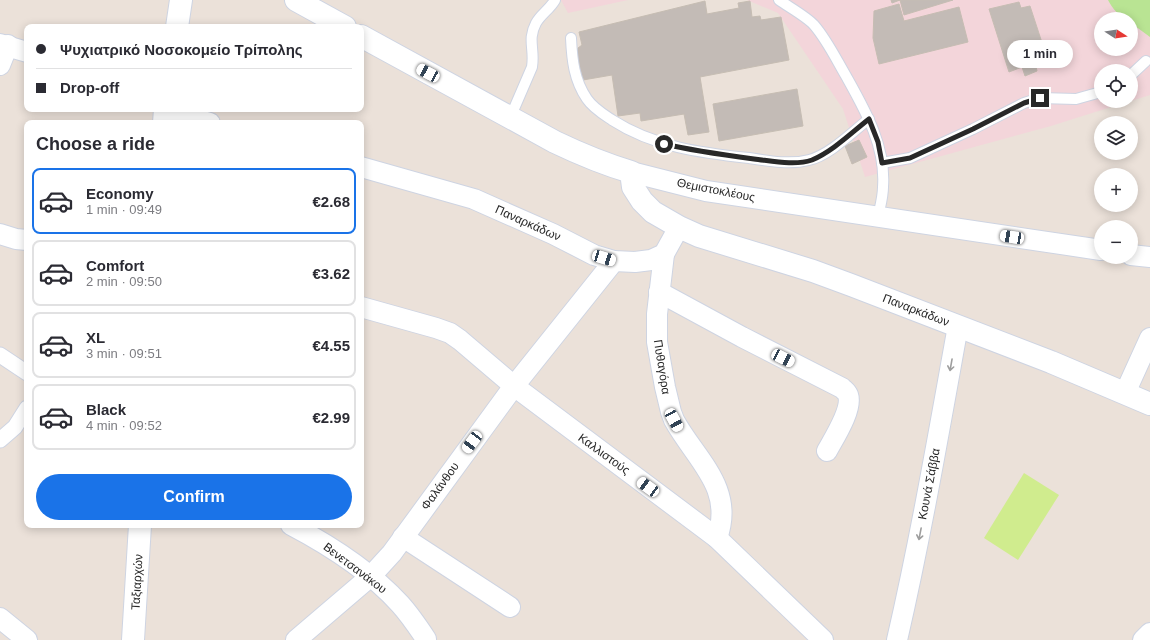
<!DOCTYPE html>
<meta charset="utf-8">
<style>
body{margin:0;font-family:Helvetica,sans-serif;background:#f2f2f3;color:#2b2b33;height:100vh;display:flex;flex-direction:column;font-size:15px;white-space:nowrap}
*{box-sizing:border-box;margin:0}
p{font-size:13px;color:#7c7c81}
.icon{flex:none;width:22px;height:22px;fill:none;stroke:currentColor;stroke-width:2;stroke-linecap:round;stroke-linejoin:round}
.map{position:relative;flex:1;overflow:hidden}
.drawer{position:absolute;left:24px;top:120px;width:340px;height:408px;display:flex;flex-direction:column;background:#fff;border-radius:8px;box-shadow:0 2px 10px #0003}
.drawer>*{flex:none}
.banner{position:absolute;left:24px;top:24px;width:340px;height:88px;border-radius:8px;box-shadow:0 2px 10px #0003;display:grid;align-content:center;height:88px;padding:0 12px;background:#fff}
.needle{width:26px;rotate:102deg}
.controls{position:absolute;left:1094px;top:12px;display:grid;gap:8px}
.controls a{display:grid;place-items:center;width:44px;height:44px;border-radius:50%;background:#fff;box-shadow:0 2px 10px #0003;font-size:20px}
.end{position:absolute;width:18px;height:18px;margin:-9px;border:5px solid #282828;background:#fff;box-shadow:0 0 0 2px #fff}
.from{border-radius:50%}
.bubble{position:absolute;height:28px;border-radius:14px;background:#fff;box-shadow:0 2px 10px #0003;font-size:13px;font-weight:700;line-height:28px;text-align:center}
.car{position:absolute;width:12px;height:24px;margin:-12px -6px;border-radius:5px;box-shadow:0 0 3px 1px #0007;background:linear-gradient(#fff 24%,#345 0 40%,#fff 0 76%,#345 0 86%,#fff 0)}
.banner b{display:flex;align-items:center;gap:14px;height:38px;font-size:15px}
.banner b+b{border-top:1px solid #e1e1e2}
.banner i{width:10px;height:10px;background:#2b2b33}
ul{padding:0;list-style:none}
li{display:flex;align-items:center;gap:12px;height:66px;margin:0 8px 6px;padding:0 4px;border:2px solid #e1e1e2;border-radius:8px}
li div{flex:1}
li b{display:block;font-size:15px}
li em{font-style:normal;font-weight:700}
li.on{border-color:#1a73e8}
li>.icon{width:36px;height:36px;stroke-width:1.5}
h2{padding:0 12px;font-size:18px;line-height:48px}
.action{display:flex;gap:8px;margin-top:auto;padding:8px 12px}
.action a{flex:1;height:46px;border-radius:24px;background:#1a73e8;color:#fff;font-size:16px;font-weight:700;line-height:46px;text-align:center}
.map>svg:first-child{display:block}
.medical{fill:#f3d5da;fill-rule:evenodd}
.green{fill:#b9e493}
.pitch{fill:#d0ec8e}
.building{fill:#c3bbb6;stroke:#c6bdb3}
.lines{fill:none;stroke-linecap:round;stroke-linejoin:round}
.service-casing{stroke:#ced4e2;stroke-width:12}
.pedestrian-casing{stroke:#ced4e2;stroke-width:17}
.minor-casing{stroke:#ced4e2;stroke-width:22}
.tertiary-casing{stroke:#ced4e2;stroke-width:24}
.service{stroke:#fff;stroke-width:10}
.pedestrian{stroke:#fff;stroke-width:15}
.minor{stroke:#fff;stroke-width:20}
.tertiary{stroke:#fff;stroke-width:22}
.oneway{stroke:#9e9e9e}
.route{stroke:#282828;stroke-width:5}
.labels{text-anchor:middle;dominant-baseline:central;stroke-width:3;stroke-linejoin:round;paint-order:stroke}
.street-label{font-size:12px;fill:#282828;stroke:#fff}
</style>
<div class="map">
<svg width="1150" height="640" viewBox="0 0 1150 640">
<rect width="100%" height="100%" fill="#ebe1d9"/>
<g class="medical">
<path d="M561,0h67l-60,13z"/>
<path d="M747,0h403v95l-19,6v-30h-30v30h29l-79,25 -186,51 -22,-68 -65,-96zM1101,19h30v30h-30z"/>
</g>
<path class="green" d="M1108,0h42v37l-19,-14v-4c-11,0 -19,-11 -23,-19z"/>
<path class="pitch" d="M1024,473l35,22 -41,65 -34,-22z"/>
<g class="building">
<path d="M891,0h62l-49,15 -4,-15 -8,3z"/>
<path d="M705,1l2,13 32,-6 -1,-5 12,-2 2,16 8,-1 1,4 20,-3 8,43 -89,17 9,55 -21,3 -4,-21 -43,7 -1,-8 -22,3 -6,-41 -29,5 -7,-21 2,-11 4,-3 -3,-13z"/>
<path d="M1019,2l2,6 9,-2 17,52 -12,4 2,9 -12,5 -3,-9 -13,5 -20,-63z"/>
<path d="M899,4l5,17 55,-14 9,35 -89,22 -6,-26 1,-27z"/>
<path d="M797,89l6,37 -84,15 -6,-37z"/>
<path d="M859,140l8,17 -15,7 -7,-18z"/>
</g>
<g class="lines">
<defs>
<g id="service">
<path d="M779,0c10,7 28,17 35,25 13,15 22,34 32,51 19,34 40,70 37,111 0,10 -3,20 -5,30"/>
<path d="M571,38c1,22 3,42 16,61 6,9 16,15 25,21 42,27 89,33 137,38 19,3 41,7 60,2 21,-5 43,-28 60,-41"/>
<path d="M1131,75l15,-14"/>
<path d="M510,118l22,-51c3,-18 -5,-27 4,-44 5,-9 14,-14 19,-23"/>
<path d="M882,163l28,-5 63,-29 51,-26 16,-5 36,1 25,-7"/>
</g>
<g id="pedestrian">
<path d="M0,355l27,18"/>
<path d="M0,440l15,-13 12,-19"/>
</g>
<g id="minor">
<path d="M0,44l27,8"/>
<path d="M0,65l8,-20"/>
<path d="M165,110l45,13"/>
<path d="M361,167l113,32 79,35 41,21 20,6 21,1 16,-2 13,-6 15,-27"/>
<path d="M631,172l75,19 395,59"/>
<path d="M0,234l16,5 11,1"/>
<path d="M664,254l-7,60v28l8,45 6,25 3,8c22,40 61,68 43,118"/>
<path d="M1131,255l19,2"/>
<path d="M659,292l83,45 100,51c2,2 5,4 6,7 5,14 -14,43 -21,56"/>
<path d="M361,307l75,21 14,5 10,7 54,46 203,152 106,102"/>
<path d="M1125,393l25,-55"/>
<path d="M291,525c40,21 79,46 109,79 10,11 18,23 26,35"/>
<path d="M403,537l107,70"/>
<path d="M0,618l27,22"/>
<path d="M296,640l75,-64 21,-23 122,-167 100,-125"/>
<path d="M897,640c24,-104 42,-209 61,-314"/>
<path d="M1143,640l7,-7"/>
</g>
<g id="tertiary">
<path d="M296,0l49,27"/>
<path d="M177,27l4,-27"/>
<path d="M361,36l194,106c25,12 49,22 76,30l2,15 9,14 11,11 26,15 20,9 114,35 38,14 200,77 99,42"/>
<path d="M164,123l1,-14"/>
<path d="M133,640l7,-115"/>
</g>
</defs>
<use href="#service" class="service-casing"/>
<use href="#pedestrian" class="pedestrian-casing"/>
<use href="#minor" class="minor-casing"/>
<use href="#tertiary" class="tertiary-casing"/>
<use href="#service" class="service"/>
<use href="#pedestrian" class="pedestrian"/>
<use href="#minor" class="minor"/>
<use href="#tertiary" class="tertiary"/>
</g>
<defs><path id="oneway-shaft" d="M-6 0H5M1.5-3L5.5 0L1.5 3" fill="none" stroke-width="1.6" stroke-linecap="round" stroke-linejoin="round"/></defs>
<g class="oneway">
<use href="#oneway-shaft" transform="translate(951 365) rotate(100)"/>
<use href="#oneway-shaft" transform="translate(920 534) rotate(101)"/>
</g>
<g class="lines">
<path class="route" d="M664,144c30,7 60,11 90,15 18,2 41,7 58,1 21,-9 39,-27 57,-41l9,23 4,21 28,-5 63,-29 51,-26 16,-5"/>
</g>
<g class="labels">
<g class="street-label">
<text transform="translate(716 190) rotate(11)">Θεμιστοκλέους</text>
<text transform="translate(528 223) rotate(24)">Παναρκάδων</text>
<text transform="translate(916 310) rotate(21)">Παναρκάδων</text>
<text transform="translate(662 367) rotate(81)">Πυθαγόρα</text>
<text transform="translate(604 454) rotate(36)">Καλλιστούς</text>
<text transform="translate(929 484) rotate(-79)">Κουνά Σάββα</text>
<text transform="translate(440 486) rotate(-54)">Φαλάνθου</text>
<text transform="translate(355 568) rotate(37)">Βενετσανάκου</text>
<text transform="translate(137 582) rotate(-87)">Ταξιαρχών</text>
</g>
</g>
</svg>
<div class="controls">
<a><svg class="needle" viewBox="-14 -14 28 28"><path d="M0-13l5 13h-10z" fill="#e53935"/><path d="M0 13l5-13h-10z" fill="#7c7c81"/></svg></a>
<a><svg class="icon" aria-label="locate" viewBox="0 0 24 24"><circle cx="12" cy="12" r="6"/><path d="M12 2v4M12 18v4M2 12h4M18 12h4"/></svg></a>
<a><svg class="icon" aria-label="layers" viewBox="0 0 24 24"><path d="M12 4l9 5-9 5-9-5zM3 14l9 5 9-5"/></svg></a>
<a>+</a>
<a>−</a>
</div>
<i class="end from" style="left:664px;top:144px"></i>
<i class="end" style="left:1040px;top:98px"></i>
<div class="bubble" style="left:1007px;top:40px;width:66px">1 min</div>
<i class="car" style="left:428px;top:73px;rotate:298deg"></i>
<i class="car" style="left:1012px;top:237px;rotate:279deg"></i>
<i class="car" style="left:604px;top:258px;rotate:107deg"></i>
<i class="car" style="left:783px;top:358px;rotate:117deg"></i>
<i class="car" style="left:674px;top:420px;rotate:152deg"></i>
<i class="car" style="left:472px;top:442px;rotate:217deg"></i>
<i class="car" style="left:648px;top:487px;rotate:306deg"></i>
<div class="banner">
<b><i class="from"></i>Ψυχιατρικό Νοσοκομείο Τρίπολης</b>
<b><i></i>Drop-off</b>
</div>
<section class="drawer">
<h2>Choose a ride</h2>
<ul>
<li class="on"><svg class="icon" aria-label="car" viewBox="0 0 24 24"><path d="M5 17H2v-5l4-1 3-4h7l3 4 3 1v5h-3M9 17h6M6 11h13"/><circle cx="7" cy="17" r="2"/><circle cx="17" cy="17" r="2"/></svg><div><b>Economy</b><p>1 min · 09:49</p></div><em>€2.68</em></li>
<li><svg class="icon" aria-label="car" viewBox="0 0 24 24"><path d="M5 17H2v-5l4-1 3-4h7l3 4 3 1v5h-3M9 17h6M6 11h13"/><circle cx="7" cy="17" r="2"/><circle cx="17" cy="17" r="2"/></svg><div><b>Comfort</b><p>2 min · 09:50</p></div><em>€3.62</em></li>
<li><svg class="icon" aria-label="car" viewBox="0 0 24 24"><path d="M5 17H2v-5l4-1 3-4h7l3 4 3 1v5h-3M9 17h6M6 11h13"/><circle cx="7" cy="17" r="2"/><circle cx="17" cy="17" r="2"/></svg><div><b>XL</b><p>3 min · 09:51</p></div><em>€4.55</em></li>
<li><svg class="icon" aria-label="car" viewBox="0 0 24 24"><path d="M5 17H2v-5l4-1 3-4h7l3 4 3 1v5h-3M9 17h6M6 11h13"/><circle cx="7" cy="17" r="2"/><circle cx="17" cy="17" r="2"/></svg><div><b>Black</b><p>4 min · 09:52</p></div><em>€2.99</em></li>
</ul>
<div class="action"><a>Confirm</a></div>
</section>
</div>
